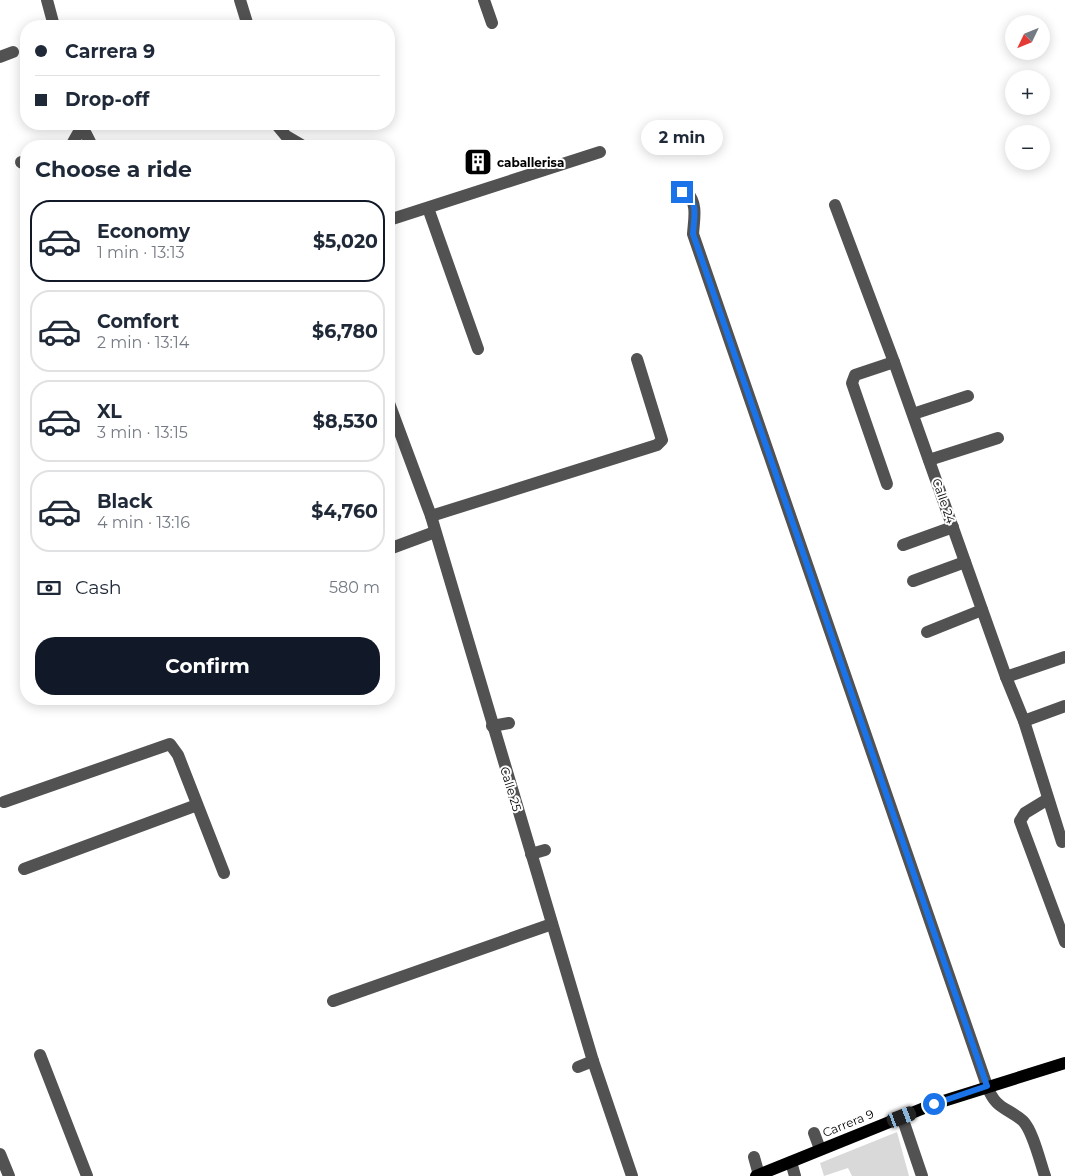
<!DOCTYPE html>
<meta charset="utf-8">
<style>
body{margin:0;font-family:Montserrat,sans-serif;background:#f6f6f7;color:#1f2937;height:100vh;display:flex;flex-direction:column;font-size:19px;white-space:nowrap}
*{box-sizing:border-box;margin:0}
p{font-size:16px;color:#747a83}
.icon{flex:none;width:28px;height:28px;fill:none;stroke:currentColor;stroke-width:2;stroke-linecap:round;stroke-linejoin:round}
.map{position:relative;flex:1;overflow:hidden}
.details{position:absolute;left:20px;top:140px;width:375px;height:565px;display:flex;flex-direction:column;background:#fff;border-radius:20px;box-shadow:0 2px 12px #0003}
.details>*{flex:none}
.hud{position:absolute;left:20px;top:20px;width:375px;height:110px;border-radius:20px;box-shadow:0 2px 12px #0003;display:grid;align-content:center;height:110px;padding:0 15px;background:#fff}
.needle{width:32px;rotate:227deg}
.controls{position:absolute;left:1005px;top:15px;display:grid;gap:10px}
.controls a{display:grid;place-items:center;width:45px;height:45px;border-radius:50%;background:#fff;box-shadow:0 2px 12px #0003;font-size:25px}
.end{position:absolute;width:22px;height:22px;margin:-11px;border:6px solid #1a73e8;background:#fff;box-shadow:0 0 0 2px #fff}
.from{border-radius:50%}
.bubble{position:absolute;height:35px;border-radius:18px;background:#fff;box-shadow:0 2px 12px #0003;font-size:16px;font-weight:700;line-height:35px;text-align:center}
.car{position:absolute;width:15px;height:30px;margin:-15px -8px;border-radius:6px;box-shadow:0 0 4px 1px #0007;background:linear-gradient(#222 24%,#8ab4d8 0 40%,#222 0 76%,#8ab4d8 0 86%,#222 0)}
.hud b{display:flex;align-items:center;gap:18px;height:48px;font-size:19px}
.hud b+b{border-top:1px solid #e0e1e3}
.hud i{width:12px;height:12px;background:#1f2937}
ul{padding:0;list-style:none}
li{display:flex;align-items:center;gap:15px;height:82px;margin:0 10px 8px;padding:0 5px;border:2px solid #e0e1e3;border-radius:20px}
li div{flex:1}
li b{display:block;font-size:19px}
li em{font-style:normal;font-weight:700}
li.on{border-color:#111827}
li>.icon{width:45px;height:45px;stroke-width:1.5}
h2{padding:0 15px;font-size:22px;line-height:60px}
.pay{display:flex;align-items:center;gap:12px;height:55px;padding:0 15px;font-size:19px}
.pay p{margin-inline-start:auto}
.primary-button{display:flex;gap:10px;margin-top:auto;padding:10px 15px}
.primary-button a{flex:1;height:58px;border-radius:20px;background:#111827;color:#fff;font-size:20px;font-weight:700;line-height:58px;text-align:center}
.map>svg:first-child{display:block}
.green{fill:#d9d9d9}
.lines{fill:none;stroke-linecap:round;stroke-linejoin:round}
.minor{stroke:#525252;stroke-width:12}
.major{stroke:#000;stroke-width:12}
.route{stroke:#1a73e8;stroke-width:6}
.labels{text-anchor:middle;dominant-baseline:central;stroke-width:4;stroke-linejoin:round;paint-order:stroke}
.poi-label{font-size:12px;font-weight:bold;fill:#000;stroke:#fff;text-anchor:start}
.street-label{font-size:12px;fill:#000;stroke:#fff}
</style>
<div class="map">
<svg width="1065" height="1176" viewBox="0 0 1065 1176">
<rect width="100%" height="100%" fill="#fff"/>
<path class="green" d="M897,1132l12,44h-57l-4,-8 -24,8 -4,-13z"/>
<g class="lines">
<g class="minor">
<path d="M47,0l7,26"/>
<path d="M240,0l8,26"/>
<path d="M484,0l8,23"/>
<path d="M0,57l13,-5"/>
<path d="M276,124l10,12 17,10"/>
<path d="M80,130l6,4 6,12"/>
<path d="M71,146l9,-16 -2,-6"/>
<path d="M21,162l5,3"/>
<path d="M676,192h11c11,12 7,27 6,42l294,852c9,24 20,21 36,35 10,10 17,41 22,55"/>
<path d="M835,205l59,157 112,315 18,44 38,121"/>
<path d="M428,208l50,141"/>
<path d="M389,220l211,-68"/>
<path d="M389,403l42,113 162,545 39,115"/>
<path d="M913,414l55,-18"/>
<path d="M929,460l69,-22"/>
<path d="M887,484l-35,-101 3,-8 39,-13"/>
<path d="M431,516l226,-71 5,-5 -25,-81"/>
<path d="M903,545l50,-18"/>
<path d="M389,549l46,-17"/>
<path d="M913,581l52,-19"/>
<path d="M927,632l55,-22"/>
<path d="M1006,677l59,-20"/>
<path d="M1024,721l41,-15"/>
<path d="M492,726l17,-3"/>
<path d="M1048,799l-23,14 -5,8 45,121"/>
<path d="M4,802l166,-58 8,11 46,118"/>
<path d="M531,854l14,-4"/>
<path d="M24,869l173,-64"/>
<path d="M333,1001l219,-77"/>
<path d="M40,1055l47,121"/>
<path d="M578,1067l15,-6"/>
<path d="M902,1117l20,59"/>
<path d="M814,1133l6,16"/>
<path d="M0,1154l9,22"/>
<path d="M754,1157l5,18"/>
<path d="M791,1162l4,14"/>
</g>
<path class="major" d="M756,1176l178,-72 131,-41"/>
</g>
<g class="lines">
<path class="route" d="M682,192h5c11,12 7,27 6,42l294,852 -53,18"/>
</g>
<defs>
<symbol id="building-square" viewBox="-11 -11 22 22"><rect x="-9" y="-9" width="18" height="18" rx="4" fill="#000" stroke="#fff"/><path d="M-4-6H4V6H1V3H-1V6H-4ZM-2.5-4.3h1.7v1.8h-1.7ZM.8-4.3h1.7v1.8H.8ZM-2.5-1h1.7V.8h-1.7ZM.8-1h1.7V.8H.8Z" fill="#fff"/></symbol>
</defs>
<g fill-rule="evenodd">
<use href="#building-square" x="462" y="146" width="32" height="32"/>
</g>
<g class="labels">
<g class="poi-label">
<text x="497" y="162">caballerisa</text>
</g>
<g class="street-label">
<text transform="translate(944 501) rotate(71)">Calle 24</text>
<text transform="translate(511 789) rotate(73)">Calle 25</text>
<text transform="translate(848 1123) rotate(-22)">Carrera 9</text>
</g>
</g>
</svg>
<div class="controls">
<a><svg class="needle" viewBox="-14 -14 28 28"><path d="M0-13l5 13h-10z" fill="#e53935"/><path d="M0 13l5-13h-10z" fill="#747a83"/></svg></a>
<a>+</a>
<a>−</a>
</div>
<i class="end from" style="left:934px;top:1104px"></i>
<i class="end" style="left:682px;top:192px"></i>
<div class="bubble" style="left:641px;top:120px;width:82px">2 min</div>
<i class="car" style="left:902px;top:1117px;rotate:69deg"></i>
<div class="hud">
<b><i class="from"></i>Carrera 9</b>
<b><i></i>Drop-off</b>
</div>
<section class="details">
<h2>Choose a ride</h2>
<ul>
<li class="on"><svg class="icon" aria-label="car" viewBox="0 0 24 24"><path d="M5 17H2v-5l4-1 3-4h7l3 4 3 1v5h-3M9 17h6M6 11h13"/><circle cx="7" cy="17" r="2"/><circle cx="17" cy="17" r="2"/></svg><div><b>Economy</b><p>1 min · 13:13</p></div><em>$5,020</em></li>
<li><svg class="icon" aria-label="car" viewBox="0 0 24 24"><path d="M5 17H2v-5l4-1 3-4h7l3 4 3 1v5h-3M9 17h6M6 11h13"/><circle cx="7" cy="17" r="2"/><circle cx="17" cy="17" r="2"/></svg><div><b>Comfort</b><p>2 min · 13:14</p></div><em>$6,780</em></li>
<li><svg class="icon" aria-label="car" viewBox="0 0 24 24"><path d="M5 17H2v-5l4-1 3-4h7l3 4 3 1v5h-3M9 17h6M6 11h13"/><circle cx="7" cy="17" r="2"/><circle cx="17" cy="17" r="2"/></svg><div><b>XL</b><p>3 min · 13:15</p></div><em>$8,530</em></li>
<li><svg class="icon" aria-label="car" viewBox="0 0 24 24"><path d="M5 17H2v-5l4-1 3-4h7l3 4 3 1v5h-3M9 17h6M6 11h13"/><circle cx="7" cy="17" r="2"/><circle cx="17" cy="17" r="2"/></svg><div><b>Black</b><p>4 min · 13:16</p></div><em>$4,760</em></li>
</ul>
<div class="pay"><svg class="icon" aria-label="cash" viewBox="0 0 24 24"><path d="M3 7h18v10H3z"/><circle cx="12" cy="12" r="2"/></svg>Cash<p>580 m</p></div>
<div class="primary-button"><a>Confirm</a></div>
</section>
</div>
